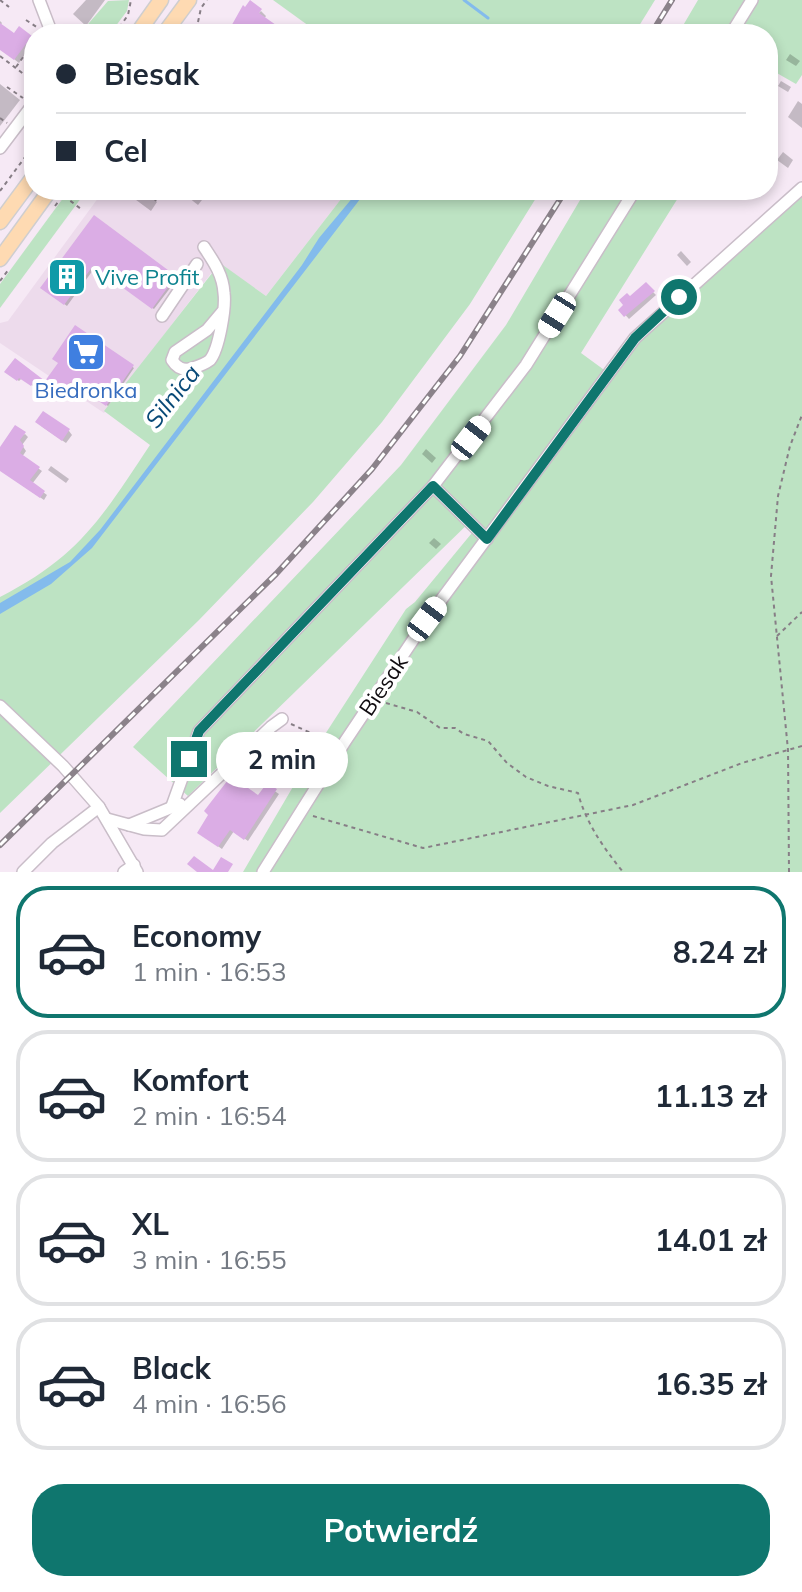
<!DOCTYPE html>
<html lang="pl">
<meta charset="utf-8">
<style>
body{margin:0;font-family:Mulish,sans-serif;background:#f6f6f7;color:#1f2937;height:100vh;display:flex;flex-direction:column;font-size:30px;white-space:nowrap}
*{box-sizing:border-box;margin:0}
p{font-size:26px;color:#747a83}
.icon{flex:none;width:44px;height:44px;fill:none;stroke:currentColor;stroke-width:2;stroke-linecap:round;stroke-linejoin:round}
.map{position:relative;height:872px;overflow:hidden}
.drawer{display:flex;flex-direction:column;background:#fff;flex:1}
.drawer>*{flex:none}
.banner{position:absolute;left:24px;top:24px;width:754px;height:176px;border-radius:32px;box-shadow:0 4px 12px #0003;display:grid;align-content:center;height:176px;padding:0 32px;background:#fff}
.end{position:absolute;width:36px;height:36px;margin:-18px;border:10px solid #0f766e;background:#fff;box-shadow:0 0 0 4px #fff}
.from{border-radius:50%}
.bubble{position:absolute;height:56px;border-radius:28px;background:#fff;box-shadow:0 4px 12px #0003;font-size:26px;font-weight:700;line-height:56px;text-align:center}
.car{position:absolute;width:24px;height:48px;margin:-24px -12px;border-radius:10px;box-shadow:0 0 6px 2px #0007;background:linear-gradient(#fff 24%,#345 0 40%,#fff 0 76%,#345 0 86%,#fff 0)}
.banner b{display:flex;align-items:center;gap:28px;height:76px;font-size:30px}
.banner b+b{border-top:2px solid #e0e1e3}
.banner i{width:20px;height:20px;background:#1f2937}
ul{padding:14px 0 0;list-style:none}
li{display:flex;align-items:center;gap:24px;height:132px;margin:0 16px 12px;padding:0 16px;border:4px solid #e0e1e3;border-radius:32px}
li div{flex:1}
li b{display:block;font-size:30px}
li em{font-style:normal;font-weight:700}
li.selected{border-color:#0f766e}
li>.icon{width:72px;height:72px;stroke-width:1.5}
.action{display:flex;gap:16px;margin-top:auto;padding:16px 32px}
.action a{flex:1;height:92px;border-radius:32px;background:#0f766e;color:#fff;font-size:32px;font-weight:700;line-height:92px;text-align:center}
.map>svg:first-child{display:block}
.built{fill:#eddbec}
.green{fill:#bde3c3}
.water{fill:#83bbec}
.shadow{fill:#0003}
.lines{fill:none;stroke-linecap:round;stroke-linejoin:round}
.stream{stroke:#83bbec;stroke-width:3}
.building{fill:#dbade5}
.minor-casing{stroke:#c9bdc8;stroke-width:14}
.major-casing{stroke:#cfcecf;stroke-width:17}
.path{stroke:#877e86;stroke-width:2;stroke-dasharray:4 4;stroke-linecap:butt}
.minor{stroke:#fff;stroke-width:11}
.major{stroke:#fedab2;stroke-width:14}
.rail-casing{stroke:#8b828a;stroke-width:6}
.rail{stroke:#fff;stroke-width:3;stroke-dasharray:9;stroke-linecap:butt}
.route{stroke:#0f766e;stroke-width:10}
.labels{text-anchor:middle;dominant-baseline:central;stroke-width:8;stroke-linejoin:round;paint-order:stroke}
.culture-label{font-size:22px;fill:#0d838f;stroke:#fff;text-anchor:start}
.shop-label{font-size:22px;fill:#366cbe;stroke:#fff}
.street-label{font-size:22px;fill:#100c10;stroke:#fff}
.water-label{font-size:24px;font-style:italic;fill:#084977;stroke:#fff}
</style>
<div class="map">
<svg width="802" height="872" viewBox="0 0 802 872">
<rect width="100%" height="100%" fill="#f6e9f5"/>
<path class="built" d="M104,190h244l-82,106 -47,-33 -115,150 -104,-70v-20l8,-2z"/>
<g class="green">
<path d="M129,0l-2,11 -12,16 -33,4 26,-30z"/>
<path d="M273,0h382l-21,34h-314z"/>
<path d="M698,0h104v75l-6,9 -28,-16v-34h-90z"/>
<path d="M69,190h18l-87,118v-24z"/>
<path d="M348,190h193l-71,114 -88,118 -69,80 -114,118 -199,193v-216c80,-41 102,-80 150,-152l-46,-34 116,-148 46,33z"/>
<path d="M586,190h97l-102,163 26,19 31,-32 164,-147v679h-534l97,-154 129,-192 -236,346h-15l68,-116 95,-147 9,-7 61,-74 -3,-4 2,-7 -287,279 -55,-49 268,-282 105,-140z"/>
</g>
<path class="water" d="M359,190h8l-275,358 -41,36 -51,30v-11l70,-41 30,-32 202,-265 17,-27z"/>
<g class="shadow">
<path d="M86,0h19l-19,26 -13,-12z"/>
<path d="M261,11l5,5 -2,3 15,15h-43z"/>
<path d="M0,21l2,2 -2,3 14,10 6,-7 14,12 -15,22 -19,-15z"/>
<path d="M790,54l10,7 -4,5 -10,-6z"/>
<path d="M781,81l10,6 -3,5 -10,-6z"/>
<path d="M0,84l20,16 -20,26z"/>
<path d="M798,101l4,3v24l-14,-11z"/>
<path d="M783,152l10,8 -5,8 -11,-8z"/>
<path d="M137,190h20l2,2 -5,7 3,3 -6,9 -19,-14z"/>
<path d="M179,190h31l-12,15z"/>
<path d="M94,218l83,61 -23,30 -58,-43 -29,40 -24,-18z"/>
<path d="M681,251l10,11 -4,4 -10,-11z"/>
<path d="M646,285l10,10 -27,24 -8,-9z"/>
<path d="M76,327l58,41 -26,38 -36,-25 -12,18 -24,-17 -3,4 -11,-8 -3,3 -13,-10 40,13 14,-21z"/>
<path d="M41,426l28,5 3,4 -6,8z"/>
<path d="M25,434l3,3 -6,8 4,6 -4,6 20,14 -10,13 15,11 -3,5 -38,-26 -6,-10v-15z"/>
<path d="M426,449l10,9 -4,5 -10,-9z"/>
<path d="M51,466l18,13 -3,4 -18,-13z"/>
<path d="M434,538l7,6 -5,5 -7,-6z"/>
<path d="M272,740l8,8 -20,19 -8,-8z"/>
<path d="M302,754l3,4 -7,11 -14,-9z"/>
<path d="M267,786l12,8 -31,47 -14,-10 -12,18 -19,-13 55,-39z"/>
</g>
<g class="lines">
<path class="stream" d="M464,0l24,18"/>
</g>
<g class="building">
<path d="M250,0l12,9 -3,4 17,12 -6,9h-18l-5,-4 -3,4h-10l-5,-4 14,-25 2,2z"/>
<path d="M0,23l14,10 5,-7 13,10 -18,24 -14,-10z"/>
<path d="M94,215l82,61 -24,33 -59,-43 -29,39 -24,-17z"/>
<path d="M646,282l9,9 -31,26 -6,-7 5,-5 -4,-5 8,-7 3,3z"/>
<path d="M75,325l59,40 -28,41 -36,-24 -12,17 -24,-17 -3,4 -12,-8 -2,3 -13,-9 11,-14 30,23 13,-18 -6,-4z"/>
<path d="M43,411l27,18 -8,12 -27,-19z"/>
<path d="M15,425l11,7 -6,8 4,6 -4,7 20,14 -10,13 15,11 -5,7 -40,-27v-24z"/>
<path d="M287,743l16,10 -9,14 -16,-10z"/>
<path d="M231,776l27,19 9,-12 10,6 -33,51 -14,-10 -12,17 -21,-14 11,-18 -4,-4z"/>
<path d="M194,856l19,14 8,-13 12,7 -5,8h-31l-10,-8z"/>
</g>
<g class="lines">
<defs>
<g id="minor">
<path d="M39,0l13,34"/>
<path d="M731,34l21,-34"/>
<path d="M0,148l34,-45"/>
<path d="M204,247c10,15 19,28 20,46 2,14 -5,56 -14,67 -5,4 -11,6 -17,8 -10,3 -16,0 -21,-8l3,-8 32,-22 16,-19"/>
<path d="M162,316l35,-52"/>
<path d="M433,486l93,-121 109,-175"/>
<path d="M0,706l63,60 36,41 38,65"/>
<path d="M172,806l27,-75 234,-245 54,53"/>
<path d="M107,819l37,10 18,1 109,-103 11,-8"/>
<path d="M129,825l51,-21"/>
<path d="M23,872l29,-29 47,-36"/>
<path d="M124,872l10,-7"/>
<path d="M263,872l81,-129 83,-124 208,-281 167,-150"/>
</g>
<g id="major">
<path d="M137,34l24,-34"/>
<path d="M164,34l25,-34"/>
<path d="M0,222l34,-46"/>
<path d="M0,259l50,-69"/>
</g>
</defs>
<use href="#minor" class="minor-casing"/>
<use href="#major" class="major-casing"/>
<g class="path">
<path d="M0,0l9,7"/>
<path d="M26,20l12,8"/>
<path d="M198,22l3,-14 6,-8"/>
<path d="M82,34l33,-3"/>
<path d="M115,34l13,-19 3,-15"/>
<path d="M0,56l34,26"/>
<path d="M16,67l18,-25"/>
<path d="M7,87l16,11"/>
<path d="M28,93l6,-9"/>
<path d="M0,118l7,5"/>
<path d="M0,191l34,-46"/>
<path d="M64,196l17,13"/>
<path d="M155,201l4,-6 -4,-3"/>
<path d="M55,206l12,-16"/>
<path d="M0,281l9,-12"/>
<path d="M777,636l25,-24"/>
<path d="M386,703l31,9 23,16h15l9,6 24,7 19,22 19,14 22,9 30,7c8,30 25,54 45,79"/>
<path d="M291,724l42,19"/>
<path d="M313,816l110,32 210,-43 109,-42 60,-17"/>
<path d="M789,872l-1,-122 -17,-174 7,-80 12,-50 12,-31"/>
</g>
<use href="#minor" class="minor"/>
<use href="#major" class="major"/>
<defs>
<g id="rail">
<path d="M651,34l21,-34"/>
<path d="M0,845l276,-271 96,-105 88,-113 106,-166"/>
</g>
</defs>
<use href="#rail" class="rail-casing"/>
<use href="#rail" class="rail"/>
</g>
<g class="lines">
<path class="route" d="M189,759l10,-28 234,-245 54,53 148,-201 44,-41"/>
</g>
<defs>
<symbol id="building-square" viewBox="-11 -11 22 22"><rect x="-9" y="-9" width="18" height="18" rx="4" fill="#0f9aa8" stroke="#fff"/><path d="M-4-6H4V6H1V3H-1V6H-4ZM-2.5-4.3h1.7v1.8h-1.7ZM.8-4.3h1.7v1.8H.8ZM-2.5-1h1.7V.8h-1.7ZM.8-1h1.7V.8H.8Z" fill="#fff"/></symbol>
<symbol id="supermarket-square" viewBox="-11 -11 22 22"><rect x="-9" y="-9" width="18" height="18" rx="4" fill="#3f7fe0" stroke="#fff"/><path d="M-6-5.5h2.5l.6 2H6L4.5 2H-2.5L-4.4-4H-6ZM-1.5 3.2a1.3 1.3 0 1 0 .1 0ZM3 3.2a1.3 1.3 0 1 0 .1 0Z" fill="#fff"/></symbol>
</defs>
<g fill-rule="evenodd">
<use href="#building-square" x="45" y="255" width="44" height="44"/>
<use href="#supermarket-square" x="64" y="330" width="44" height="44"/>
</g>
<g class="labels">
<g class="culture-label">
<text x="95" y="277">Vive Profit</text>
</g>
<g class="shop-label">
<text x="86" y="390">Biedronka</text>
</g>
<g class="street-label">
<text transform="translate(383 685) rotate(-56)">Biesak</text>
</g>
<g class="water-label">
<text transform="translate(172 396) rotate(-52)">Silnica</text>
</g>
</g>
</svg>
<i class="end from" style="left:679px;top:297px"></i>
<i class="end" style="left:189px;top:759px"></i>
<div class="bubble" style="left:216px;top:732px;width:132px">2 min</div>
<i class="car" style="left:557px;top:315px;rotate:212deg"></i>
<i class="car" style="left:471px;top:438px;rotate:38deg"></i>
<i class="car" style="left:427px;top:619px;rotate:37deg"></i>
<div class="banner">
<b><i class="from"></i>Biesak</b>
<b><i></i>Cel</b>
</div>
</div>
<section class="drawer">
<ul>
<li class="selected"><svg class="icon" aria-label="car" viewBox="0 0 24 24"><path d="M5 17H2v-5l4-1 3-4h7l3 4 3 1v5h-3M9 17h6M6 11h13"/><circle cx="7" cy="17" r="2"/><circle cx="17" cy="17" r="2"/></svg><div><b>Economy</b><p>1 min · 16:53</p></div><em>8.24 zł</em></li>
<li><svg class="icon" aria-label="car" viewBox="0 0 24 24"><path d="M5 17H2v-5l4-1 3-4h7l3 4 3 1v5h-3M9 17h6M6 11h13"/><circle cx="7" cy="17" r="2"/><circle cx="17" cy="17" r="2"/></svg><div><b>Komfort</b><p>2 min · 16:54</p></div><em>11.13 zł</em></li>
<li><svg class="icon" aria-label="car" viewBox="0 0 24 24"><path d="M5 17H2v-5l4-1 3-4h7l3 4 3 1v5h-3M9 17h6M6 11h13"/><circle cx="7" cy="17" r="2"/><circle cx="17" cy="17" r="2"/></svg><div><b>XL</b><p>3 min · 16:55</p></div><em>14.01 zł</em></li>
<li><svg class="icon" aria-label="car" viewBox="0 0 24 24"><path d="M5 17H2v-5l4-1 3-4h7l3 4 3 1v5h-3M9 17h6M6 11h13"/><circle cx="7" cy="17" r="2"/><circle cx="17" cy="17" r="2"/></svg><div><b>Black</b><p>4 min · 16:56</p></div><em>16.35 zł</em></li>
</ul>
<div class="action"><a>Potwierdź</a></div>
</section>
